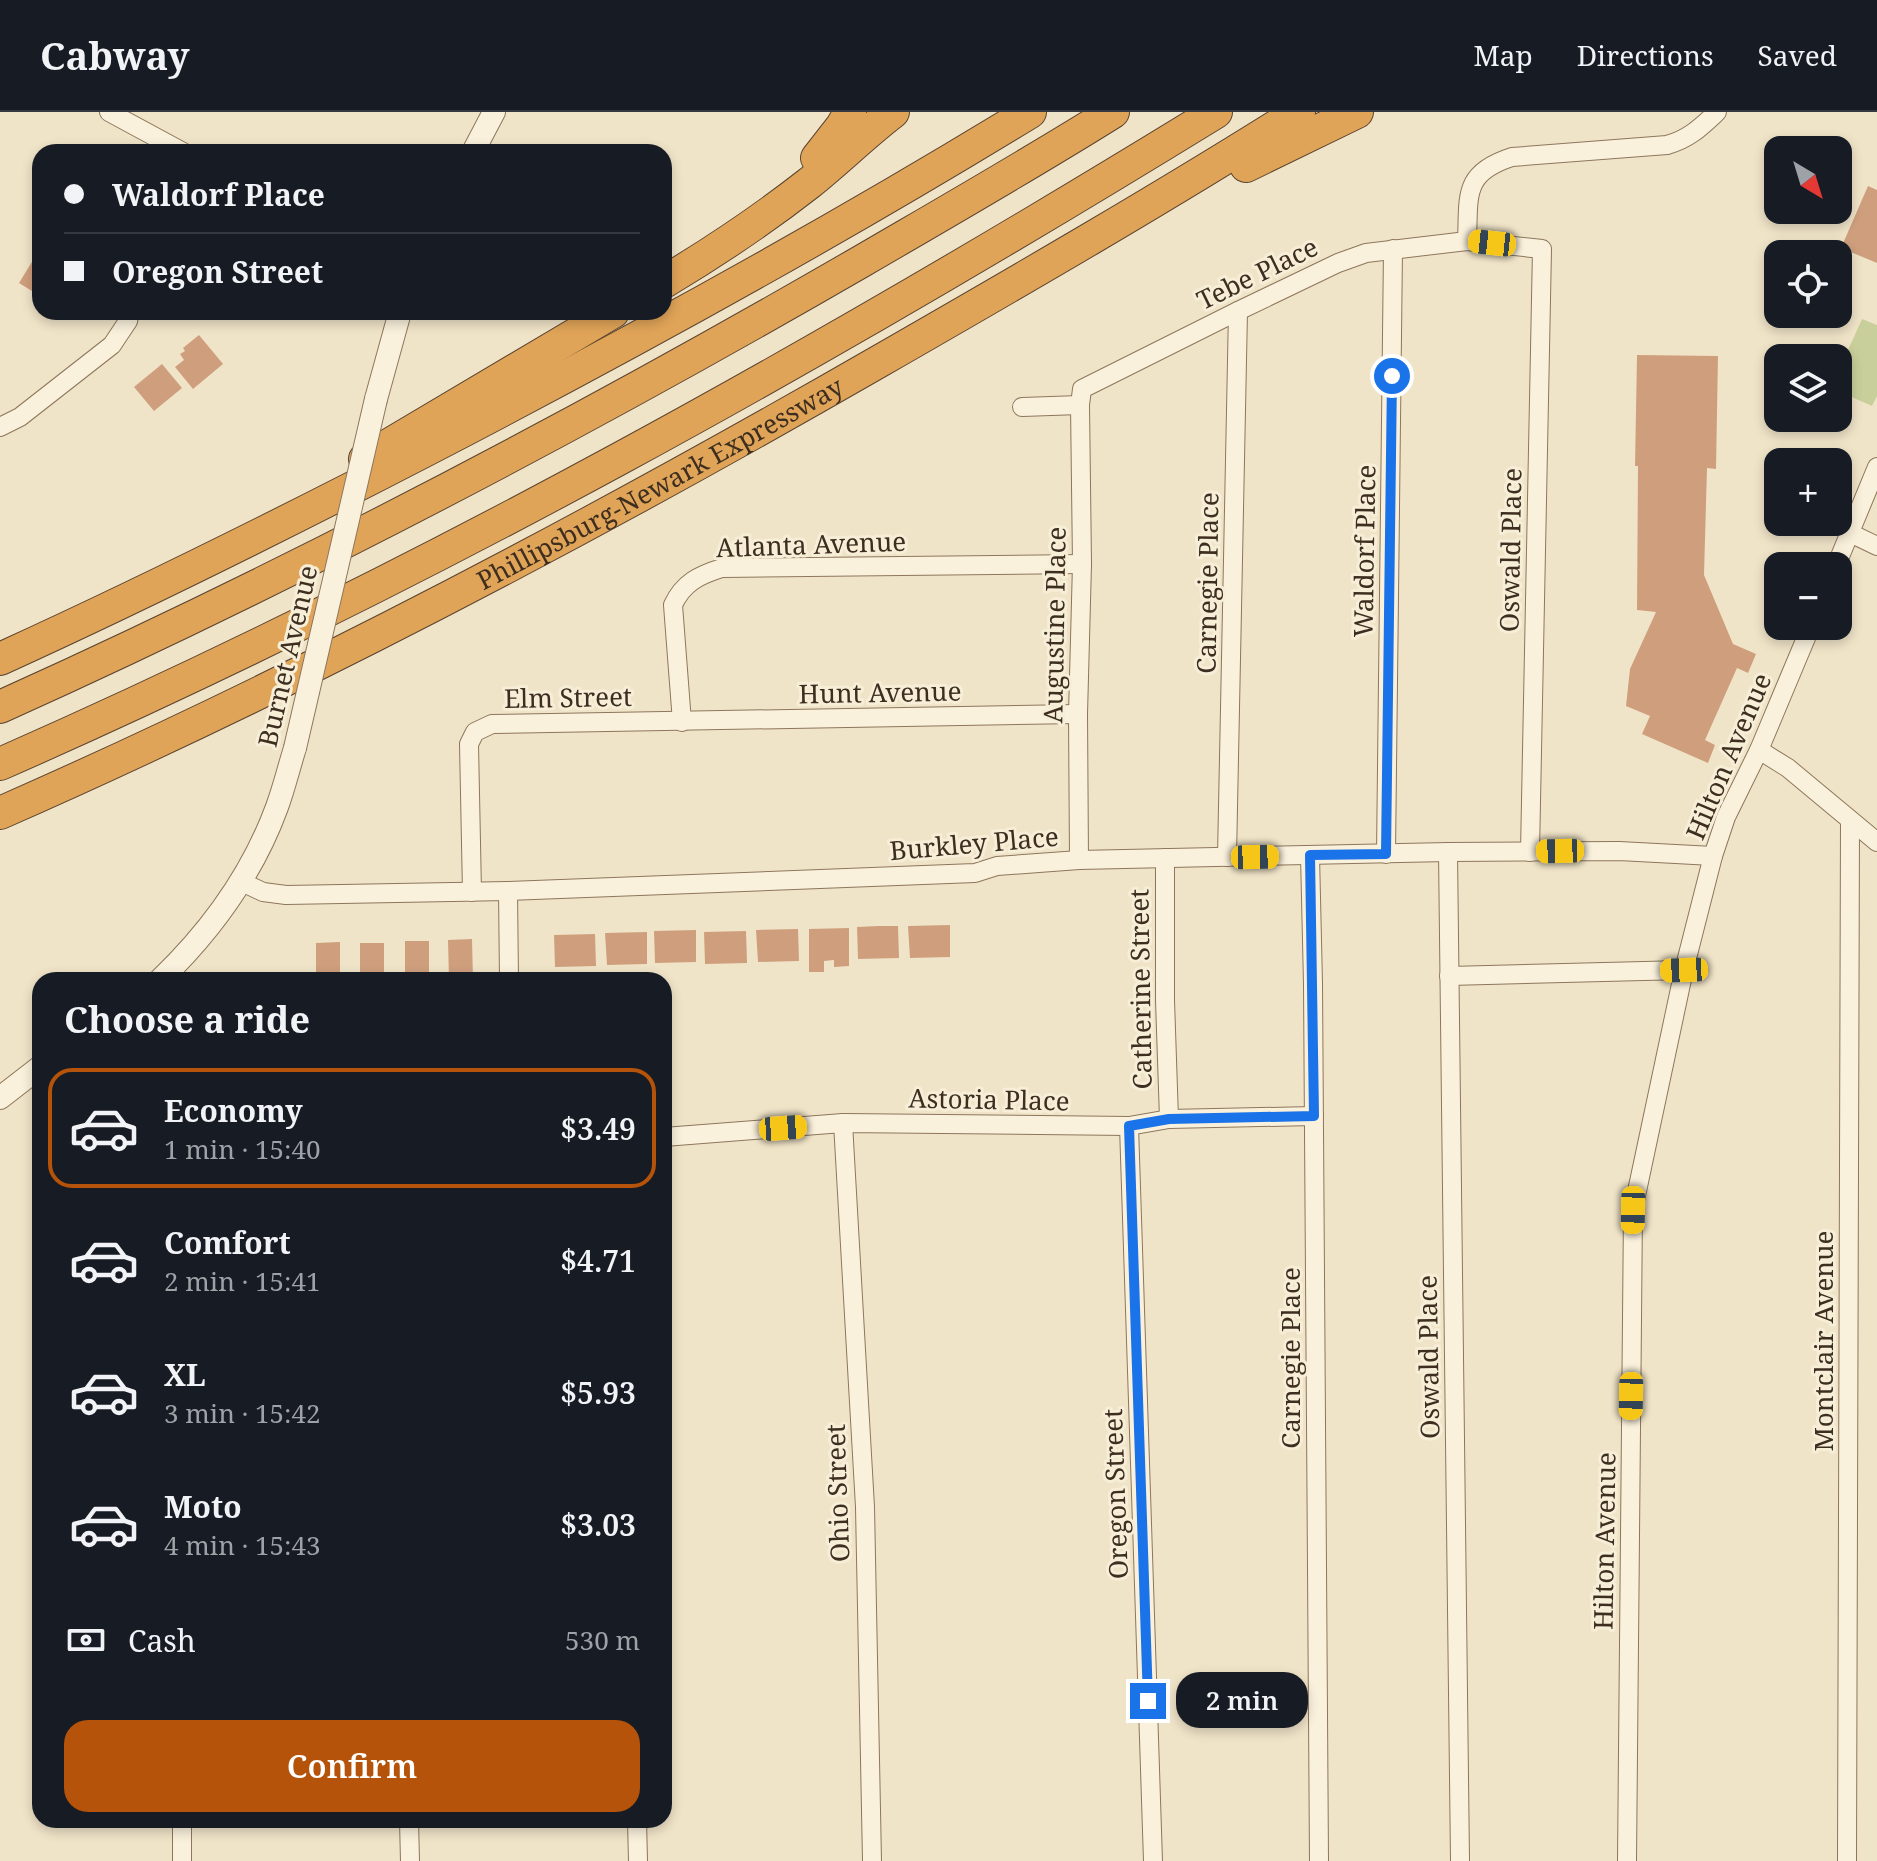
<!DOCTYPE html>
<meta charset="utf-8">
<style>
body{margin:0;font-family:"Noto Serif",serif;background:#242831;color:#f1f3f6;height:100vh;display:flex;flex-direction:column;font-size:30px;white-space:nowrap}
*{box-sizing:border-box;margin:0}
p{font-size:26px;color:#9ea1a6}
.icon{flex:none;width:44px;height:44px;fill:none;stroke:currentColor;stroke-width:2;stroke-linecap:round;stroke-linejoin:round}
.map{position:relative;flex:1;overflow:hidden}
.drawer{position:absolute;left:32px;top:860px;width:640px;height:856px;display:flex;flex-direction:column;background:#171b24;border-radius:24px;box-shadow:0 4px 12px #0003}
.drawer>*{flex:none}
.top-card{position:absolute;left:32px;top:32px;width:640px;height:176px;border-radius:24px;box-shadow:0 4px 12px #0003;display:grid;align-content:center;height:176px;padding:0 32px;background:#171b24}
.needle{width:52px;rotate:142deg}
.controls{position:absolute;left:1764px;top:24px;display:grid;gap:16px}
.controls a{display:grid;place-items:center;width:88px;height:88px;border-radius:16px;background:#171b24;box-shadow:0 4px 12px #0003;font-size:40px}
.end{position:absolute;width:36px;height:36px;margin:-18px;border:10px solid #1a73e8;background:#fff;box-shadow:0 0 0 4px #fff}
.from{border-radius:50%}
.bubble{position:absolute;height:56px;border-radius:24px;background:#171b24;box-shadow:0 4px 12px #0003;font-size:26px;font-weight:600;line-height:56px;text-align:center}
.car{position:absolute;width:24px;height:48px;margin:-24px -12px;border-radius:10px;box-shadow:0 0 6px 2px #0007;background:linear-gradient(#f5c518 24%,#345 0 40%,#f5c518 0 76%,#345 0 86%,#f5c518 0)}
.top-card b{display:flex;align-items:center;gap:28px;height:76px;font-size:30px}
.top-card b+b{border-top:2px solid #363941}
.top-card i{width:20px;height:20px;background:#f1f3f6}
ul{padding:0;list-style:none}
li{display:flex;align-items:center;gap:24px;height:120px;margin:0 16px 12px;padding:0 16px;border:4px solid transparent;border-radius:24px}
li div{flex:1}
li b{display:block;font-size:30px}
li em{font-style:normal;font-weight:600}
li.on{border-color:#b45309}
li>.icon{width:72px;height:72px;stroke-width:1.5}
h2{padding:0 32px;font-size:36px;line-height:96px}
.pay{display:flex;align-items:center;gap:20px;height:88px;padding:0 32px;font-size:30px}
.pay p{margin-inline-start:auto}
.button{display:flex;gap:16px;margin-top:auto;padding:16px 32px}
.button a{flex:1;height:92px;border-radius:24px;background:#b45309;color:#fff;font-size:32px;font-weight:600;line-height:92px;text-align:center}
header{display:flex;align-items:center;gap:48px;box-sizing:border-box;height:112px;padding:0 40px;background:#171b24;border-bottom:2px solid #363941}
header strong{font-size:38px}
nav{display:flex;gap:44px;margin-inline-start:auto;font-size:28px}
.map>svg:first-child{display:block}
.pitch{fill:#c9cf9b}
.building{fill:#cf9f7d}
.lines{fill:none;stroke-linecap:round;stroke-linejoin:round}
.minor-casing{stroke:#8d765c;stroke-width:20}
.tertiary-casing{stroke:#8d765c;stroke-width:24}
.motorway-casing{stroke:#5b4430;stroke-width:34}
.minor{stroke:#faf1dc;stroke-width:18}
.tertiary{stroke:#faf1dc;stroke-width:22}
.motorway{stroke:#e0a458;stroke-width:32}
.tertiary-bridge-casing{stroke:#8d765c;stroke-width:24;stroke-linecap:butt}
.tertiary-bridge{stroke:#faf1dc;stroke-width:22}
.route{stroke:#1a73e8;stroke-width:10}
.labels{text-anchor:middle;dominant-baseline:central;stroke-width:6;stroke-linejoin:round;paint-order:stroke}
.street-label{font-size:26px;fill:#3d2e20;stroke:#f7eed8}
</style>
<header>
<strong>Cabway</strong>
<nav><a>Map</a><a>Directions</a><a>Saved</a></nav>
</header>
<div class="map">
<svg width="1877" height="1749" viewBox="0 0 1877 1749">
<rect width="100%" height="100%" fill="#f0e4c8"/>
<path class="pitch" d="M1862,207l15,6v71l-5,10 -34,-15v-19z"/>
<g class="building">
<path d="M1868,74l9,4v73l-36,-15z"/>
<path d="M38,140l2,2v42l-21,-13z"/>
<path d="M199,223l24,29 -30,25 -18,-22 9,-7 -4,-6 5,-3 -2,-3z"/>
<path d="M1637,243l81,1 -2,113 -9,-1 -3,107 29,69 23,10 -8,19 -11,-5 -32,72 10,5 -7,18 -66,-29 8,-18 -24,-10 4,-37 26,-57 -19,-2 1,-144h-3z"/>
<path d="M162,252l20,24 -28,23 -20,-24z"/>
<path d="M950,813v32l-40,1 -2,-32z"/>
<path d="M878,814h20l1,32 -41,1 -1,-32z"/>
<path d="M849,816v38l-15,1v-7l-10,1v11h-15v-43z"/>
<path d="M798,817l1,32 -41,1 -2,-32z"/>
<path d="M696,818v32l-41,1 -1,-32z"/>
<path d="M746,819l1,32 -42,1 -1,-32z"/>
<path d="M647,820v32l-40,1 -2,-32z"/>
<path d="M595,822l1,32 -41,1 -1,-32z"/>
<path d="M472,827l1,41h-24l-1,-40z"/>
<rect x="405" y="829" width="24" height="39"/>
<path d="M340,830v38h-24v-37z"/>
<rect x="360" y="831" width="24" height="37"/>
</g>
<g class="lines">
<defs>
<g id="minor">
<path d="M109,0l74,40"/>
<path d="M1467,129c2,-45 -5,-68 45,-84l155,-12c22,-6 34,-18 50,-33"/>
<path d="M1022,295l58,-2"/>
<path d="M0,315l20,-10 92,-72 16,-24 2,-9"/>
<path d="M1850,421l27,13"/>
<path d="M1836,454l41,-99"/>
<path d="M682,610l-9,-117c10,-22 26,-30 49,-37l360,-4"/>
<path d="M1759,638l29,18 89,74"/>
<path d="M1448,740l12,1009"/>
<path d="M1386,742l7,-605"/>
<path d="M1310,743l3,129 6,877"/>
<path d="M1227,745l11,-546"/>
<path d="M1165,746v142l4,119"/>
<path d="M1079,748l-1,-146 4,-150 -2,-159 2,-16 156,-78 100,-48 28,-10 101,-12 75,8 -12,603"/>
<path d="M242,770l21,10 23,3 222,-4 467,-18 22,-7 82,-6 369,-8 171,-1 94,5"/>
<path d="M508,779l1,89"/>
<path d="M472,780l-3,-148 6,-12 17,-8 586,-10"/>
<path d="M1449,864l235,-6"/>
<path d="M843,1011l22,384 7,354"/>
<path d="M1129,1014l24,735"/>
<path d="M664,1025l179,-14 286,3 40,-7 145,-3"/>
<path d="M182,1708v41"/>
<path d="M409,1708l1,41"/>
<path d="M637,1708l1,41"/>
<path d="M1627,1749l6,-651 51,-240 29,-114 13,-39 33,-67 52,-124"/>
<path d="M1847,1749l3,-1041"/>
</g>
<g id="tertiary">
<path d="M473,40l21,-40"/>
<path d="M376,287l24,-87"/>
<path d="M160,868c52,-50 92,-105 117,-173 7,-19 12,-40 18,-59"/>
<path d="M0,986l40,-31"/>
</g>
<g id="motorway">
<path d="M817,46l25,-32 8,-14"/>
<path d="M1246,54l111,-54"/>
<path d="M664,170c50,-30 98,-62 144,-98 29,-23 55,-49 85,-72"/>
<path d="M365,347l248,-147"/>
<path d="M0,547c145,-66 287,-137 428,-210 204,-106 406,-217 602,-337"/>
<path d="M0,595c295,-133 582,-284 862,-446 84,-49 168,-97 251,-149"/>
<path d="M0,652c421,-185 824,-411 1216,-652"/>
<path id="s1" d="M0,701c301,-132 593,-287 878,-451 141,-81 283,-163 421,-250"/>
</g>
</defs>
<use href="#minor" class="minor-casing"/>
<use href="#tertiary" class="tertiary-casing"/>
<use href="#motorway" class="motorway-casing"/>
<use href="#minor" class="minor"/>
<use href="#tertiary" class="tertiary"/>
<use href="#motorway" class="motorway"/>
<defs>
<path id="tertiary-bridge" d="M295,636l81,-349"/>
</defs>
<use href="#tertiary-bridge" class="tertiary-bridge-casing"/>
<use href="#tertiary-bridge" class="tertiary-bridge"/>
</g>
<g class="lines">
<path class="route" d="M1148,1589l-19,-575 40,-7 145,-3 -4,-261 76,-1 6,-478"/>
</g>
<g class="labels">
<g class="street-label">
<text transform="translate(1257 161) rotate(-26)">Tebe Place</text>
<text stroke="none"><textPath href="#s1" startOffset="738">Phillipsburg-Newark Expressway</textPath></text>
<text transform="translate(811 432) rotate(-2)">Atlanta Avenue</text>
<text transform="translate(1510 438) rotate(-89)">Oswald Place</text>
<text transform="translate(1364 439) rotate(-89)">Waldorf Place</text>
<text transform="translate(1207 471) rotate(-89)">Carnegie Place</text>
<text transform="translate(1054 513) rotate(-89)">Augustine Place</text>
<text transform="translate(287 544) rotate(-77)">Burnet Avenue</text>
<text transform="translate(880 580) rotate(-1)">Hunt Avenue</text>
<text transform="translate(568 585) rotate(-1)">Elm Street</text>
<text transform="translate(1728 644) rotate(-67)">Hilton Avenue</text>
<text transform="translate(974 731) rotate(-5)">Burkley Place</text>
<text transform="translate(1140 877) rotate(-91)">Catherine Street</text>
<text transform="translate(989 987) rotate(1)">Astoria Place</text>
<text transform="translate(1823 1229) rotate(-90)">Montclair Avenue</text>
<text transform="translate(1428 1245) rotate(-91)">Oswald Place</text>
<text transform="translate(1290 1246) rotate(-90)">Carnegie Place</text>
<text transform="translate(837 1381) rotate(-92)">Ohio Street</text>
<text transform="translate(1115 1382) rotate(-92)">Oregon Street</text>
<text transform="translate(1604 1429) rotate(-89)">Hilton Avenue</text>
</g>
</g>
</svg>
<div class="controls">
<a><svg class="needle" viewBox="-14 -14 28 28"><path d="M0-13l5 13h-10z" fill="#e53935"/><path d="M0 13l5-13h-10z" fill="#9ea1a6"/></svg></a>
<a><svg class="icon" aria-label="locate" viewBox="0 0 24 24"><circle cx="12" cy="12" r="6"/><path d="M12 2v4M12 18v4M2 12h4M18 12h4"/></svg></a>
<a><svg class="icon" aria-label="layers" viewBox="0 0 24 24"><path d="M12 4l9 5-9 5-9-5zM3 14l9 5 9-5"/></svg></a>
<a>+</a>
<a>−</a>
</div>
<i class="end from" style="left:1392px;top:264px"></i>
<i class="end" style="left:1148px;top:1589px"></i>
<div class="bubble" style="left:1176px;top:1560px;width:132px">2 min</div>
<i class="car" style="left:1492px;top:131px;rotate:276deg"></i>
<i class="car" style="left:1560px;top:739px;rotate:269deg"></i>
<i class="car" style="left:1255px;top:745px;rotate:89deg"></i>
<i class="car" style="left:1684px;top:858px;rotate:268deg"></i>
<i class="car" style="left:783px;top:1016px;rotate:86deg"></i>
<i class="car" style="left:1633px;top:1098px;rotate:181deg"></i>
<i class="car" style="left:1631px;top:1284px;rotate:181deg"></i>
<div class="top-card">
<b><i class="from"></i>Waldorf Place</b>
<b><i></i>Oregon Street</b>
</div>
<section class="drawer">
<h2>Choose a ride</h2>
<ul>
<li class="on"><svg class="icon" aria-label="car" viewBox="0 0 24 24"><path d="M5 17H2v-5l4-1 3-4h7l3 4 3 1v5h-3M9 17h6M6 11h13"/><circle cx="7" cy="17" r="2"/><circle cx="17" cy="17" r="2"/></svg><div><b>Economy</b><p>1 min · 15:40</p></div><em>$3.49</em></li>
<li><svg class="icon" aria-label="car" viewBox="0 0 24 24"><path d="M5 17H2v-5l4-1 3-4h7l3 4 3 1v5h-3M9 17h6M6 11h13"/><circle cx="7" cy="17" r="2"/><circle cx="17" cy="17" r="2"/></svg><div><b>Comfort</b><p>2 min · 15:41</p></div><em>$4.71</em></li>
<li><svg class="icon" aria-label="car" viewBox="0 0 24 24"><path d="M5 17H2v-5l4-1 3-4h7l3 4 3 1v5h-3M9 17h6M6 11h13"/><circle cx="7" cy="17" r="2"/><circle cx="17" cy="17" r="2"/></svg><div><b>XL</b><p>3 min · 15:42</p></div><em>$5.93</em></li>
<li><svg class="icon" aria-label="car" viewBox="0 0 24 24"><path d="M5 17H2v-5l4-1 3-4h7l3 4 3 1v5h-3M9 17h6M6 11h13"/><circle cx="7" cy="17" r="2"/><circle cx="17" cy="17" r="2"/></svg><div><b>Moto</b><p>4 min · 15:43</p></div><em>$3.03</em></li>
</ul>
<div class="pay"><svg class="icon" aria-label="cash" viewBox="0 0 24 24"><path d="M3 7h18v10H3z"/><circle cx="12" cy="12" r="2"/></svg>Cash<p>530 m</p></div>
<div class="button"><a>Confirm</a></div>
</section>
</div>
